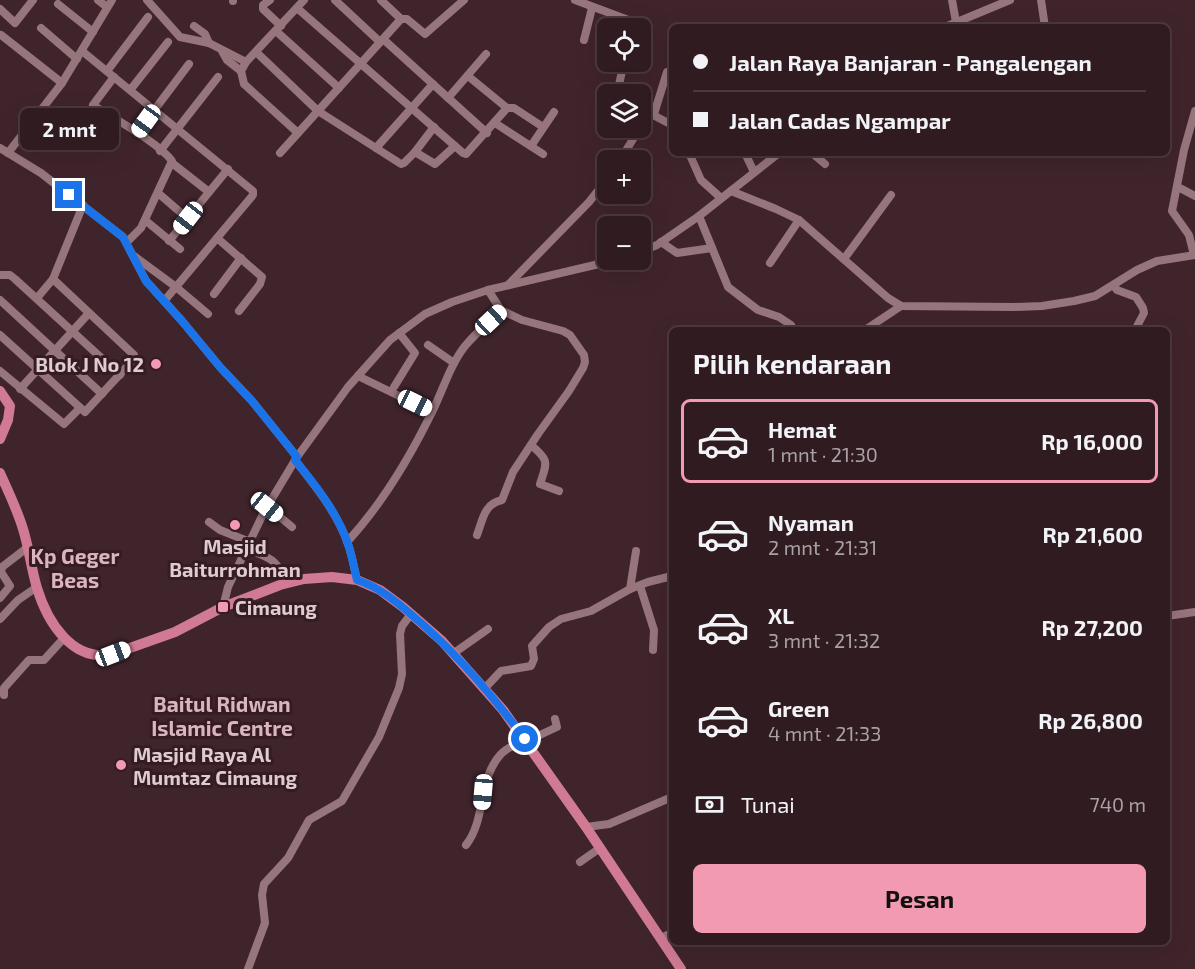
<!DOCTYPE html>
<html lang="id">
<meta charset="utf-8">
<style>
body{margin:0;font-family:"Exo 2",sans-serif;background:#38242a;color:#f1f3f6;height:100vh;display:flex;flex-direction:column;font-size:22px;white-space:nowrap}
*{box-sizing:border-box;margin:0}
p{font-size:20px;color:#a8a1a5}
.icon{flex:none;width:33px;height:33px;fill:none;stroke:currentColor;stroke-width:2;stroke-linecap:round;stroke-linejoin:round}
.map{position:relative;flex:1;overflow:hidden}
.side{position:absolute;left:669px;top:327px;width:501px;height:618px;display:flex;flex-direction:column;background:#301b21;border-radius:9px;box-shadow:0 6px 24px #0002,0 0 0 2px #4b393f}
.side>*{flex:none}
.top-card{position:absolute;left:669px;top:24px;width:501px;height:132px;border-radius:9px;box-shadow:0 6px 24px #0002,0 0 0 2px #4b393f;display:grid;align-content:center;height:132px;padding:0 24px;background:#301b21}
.tools{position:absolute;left:597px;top:18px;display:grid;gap:12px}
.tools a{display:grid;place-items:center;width:54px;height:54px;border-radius:9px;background:#301b21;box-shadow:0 6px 24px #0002,0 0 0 2px #4b393f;font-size:30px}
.end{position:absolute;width:27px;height:27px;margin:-14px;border:8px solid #1a73e8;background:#fff;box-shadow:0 0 0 3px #fff}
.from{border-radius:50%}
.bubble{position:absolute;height:42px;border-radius:9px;background:#301b21;box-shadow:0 6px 24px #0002,0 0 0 2px #4b393f;font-size:20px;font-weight:700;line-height:42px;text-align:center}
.car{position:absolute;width:18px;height:36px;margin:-18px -9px;border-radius:8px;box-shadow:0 0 4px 2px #0007;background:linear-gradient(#fff 24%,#345 0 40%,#fff 0 76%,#345 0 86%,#fff 0)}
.top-card b{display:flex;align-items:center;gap:21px;height:57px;font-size:22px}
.top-card b+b{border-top:2px solid #4b393f}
.top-card i{width:15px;height:15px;background:#f1f3f6}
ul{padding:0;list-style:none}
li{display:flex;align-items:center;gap:18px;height:84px;margin:0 12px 9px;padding:0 12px;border:3px solid transparent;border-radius:9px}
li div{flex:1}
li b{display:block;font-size:22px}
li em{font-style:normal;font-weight:700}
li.selected{border-color:#f19ab1}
li>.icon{width:54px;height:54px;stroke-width:1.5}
h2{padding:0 24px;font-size:27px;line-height:72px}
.pay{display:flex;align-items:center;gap:15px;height:66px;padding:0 24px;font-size:22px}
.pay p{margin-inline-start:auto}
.button{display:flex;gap:12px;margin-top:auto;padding:12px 24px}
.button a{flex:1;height:69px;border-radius:9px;background:#f19ab1;color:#111;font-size:24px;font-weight:700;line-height:69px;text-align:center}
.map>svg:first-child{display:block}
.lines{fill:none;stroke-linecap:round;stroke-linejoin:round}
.minor{stroke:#97757d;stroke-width:8}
.major{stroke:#d07a93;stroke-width:10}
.route{stroke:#1a73e8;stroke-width:8}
.poi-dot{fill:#f19ab1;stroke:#351b22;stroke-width:2}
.labels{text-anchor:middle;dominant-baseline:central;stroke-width:6;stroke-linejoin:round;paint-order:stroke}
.poi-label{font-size:20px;font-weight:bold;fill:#dfccd0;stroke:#351b22;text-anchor:start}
.neighbourhood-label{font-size:21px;font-weight:bold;fill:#dab5bd;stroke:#351b22}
</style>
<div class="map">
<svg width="1195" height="969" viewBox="0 0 1195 969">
<rect width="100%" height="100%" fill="#40242c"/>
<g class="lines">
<g class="minor">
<path d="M98,0l9,7"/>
<path d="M147,0l33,37 29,6 37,19"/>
<path d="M270,0l-7,5v4l18,17"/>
<path d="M335,0l45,42"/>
<path d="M381,0l20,19h6l18,15 39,-34"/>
<path d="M575,0l56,21 -1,7"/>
<path d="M952,0l4,22"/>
<path d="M1041,0l4,27"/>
<path d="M233,1v-1"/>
<path d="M58,4l35,28"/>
<path d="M297,8l166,145 3,1 41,-46 -39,-32"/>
<path d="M0,9l15,14 18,-23"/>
<path d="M194,26l11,8 4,9"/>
<path d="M945,27l65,-27"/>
<path d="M41,28l36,31"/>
<path d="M276,31l63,57"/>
<path d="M1,35l61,48"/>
<path d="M383,39l104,94"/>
<path d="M584,40l8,-32"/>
<path d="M82,51l171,140v4l-88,105"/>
<path d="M222,51l5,9 14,11"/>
<path d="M256,52l62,59 83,53 3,-1 11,-11 20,12 20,-18"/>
<path d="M107,71l41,-54"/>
<path d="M114,77l-21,28c20,13 66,38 79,56l-31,67 -14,14"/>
<path d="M131,89l37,-47"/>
<path d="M617,94l7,-32"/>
<path d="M448,98l38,-44"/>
<path d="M507,108h7l29,19"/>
<path d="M640,108l32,17"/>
<path d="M654,114l13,-42"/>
<path d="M495,123l48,31"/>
<path d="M640,127l9,-15"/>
<path d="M137,133l52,-69"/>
<path d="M298,133l-54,-49 -3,-13 5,-9 58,-62"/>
<path d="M531,146l23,-34"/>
<path d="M0,148l41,25 82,64 23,44 36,40 38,46 32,34 45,56"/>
<path d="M376,148l57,-64"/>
<path d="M160,151l58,-74"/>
<path d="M415,152l19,-25"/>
<path d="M8,153l54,-70 50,-83"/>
<path d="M280,153l121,-134"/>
<path d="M689,153l12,27 20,18"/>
<path d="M745,153l9,19"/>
<path d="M812,153l13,11"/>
<path d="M620,160l20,-32"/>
<path d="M172,163l37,29"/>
<path d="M1178,187l17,9"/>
<path d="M731,191l45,18 23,11 89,78 13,8 112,1 29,-1 32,-5 21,-5 42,-26 20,-9 38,-6"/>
<path d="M158,193l29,25"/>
<path d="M699,216l29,71 30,23 21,7 12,8"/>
<path d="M145,220l35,29"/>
<path d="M217,238l45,39 -2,7 -21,27"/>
<path d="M169,241l59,-72"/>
<path d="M661,242l16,11 35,-5"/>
<path d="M640,252l17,-7 42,-29 80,-63"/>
<path d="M1194,255l-5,-20 -17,-24 12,-61 11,-39"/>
<path d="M134,256l42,31 32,27"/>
<path d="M844,259l47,-64"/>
<path d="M770,263l29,-43"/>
<path d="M0,275h10l5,4 105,96"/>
<path d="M508,285l81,-83 19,-24"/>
<path d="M1114,286l3,4 19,7 7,11 1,5 -9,17"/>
<path d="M214,294l27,-36"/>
<path d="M37,298l16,-19"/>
<path d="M0,300l102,94"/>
<path d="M865,330l36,-24"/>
<path d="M0,335l85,77 50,-54 -1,-3 -81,-76 30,-74"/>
<path d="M428,345l26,18"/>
<path d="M0,371l64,53 16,-16"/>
<path d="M358,376l74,36"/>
<path d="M394,387l21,-34 -16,-20"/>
<path d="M20,389l69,-76"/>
<path d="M531,445c19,16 16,17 9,39l19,7"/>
<path d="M295,460c20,26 42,52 53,84 4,11 6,24 9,36"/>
<path d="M267,506l25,21"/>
<path d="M209,522l11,8 30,12"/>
<path d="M477,535c6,-16 7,-31 25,-35l11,-28 25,-38 31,-43 14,-23 2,-6 -1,-7 -14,-20 -7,-4 -41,-11 -21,-10 -13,-20"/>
<path d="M347,542c36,-39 62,-83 85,-130 11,-22 18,-47 33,-66 11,-13 24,-24 36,-36"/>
<path d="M247,549c22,9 32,10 38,35"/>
<path d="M640,586l14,44 -1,20"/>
<path d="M630,589l6,-38"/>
<path d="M0,598l10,-12 -9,-14 1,-5 26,-20"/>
<path d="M223,607l5,-20 36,-75 33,-55 51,-70 42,-47 35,-26 27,-12 36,-12 128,-30"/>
<path d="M1167,616l28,-4"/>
<path d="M0,619l18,-19 19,-13"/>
<path d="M454,653l34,-24"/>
<path d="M485,688l16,-17 30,-5 3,-7 -2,-13 17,-19 12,-8 30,-8 39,-22 18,-7 24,-6"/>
<path d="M4,695v-7l25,-28h15l20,-22"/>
<path d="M527,741l30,-14 -2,-8"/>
<path d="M586,827l23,-3 63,-27"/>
<path d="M466,845c21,-27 11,-65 35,-91 6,-7 17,-10 24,-15"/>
<path d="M580,862l20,-14"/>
<path d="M661,938l11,-5"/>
<path d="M248,969l17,-46 -3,-28 2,-11 24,-26 21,-38 33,-19 37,-64 20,-49 3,-14 -2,-40 2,-8 9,-12"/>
</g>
<g class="major">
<path d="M0,391l10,15 -2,14 -8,19"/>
<path d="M0,473c8,18 17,36 23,56 6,19 8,39 14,59 10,33 35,75 76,66l62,-22 48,-25 57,-22 24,-6 28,-2 25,3 23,10 23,17 39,34 61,69 83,117 95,142"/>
</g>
</g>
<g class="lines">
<path class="route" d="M69,195l54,42 23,44 36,40 38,46 32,34 45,56 -2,3c21,26 42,52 53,84 4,11 6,24 9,36 22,7 40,22 57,37 43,36 78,78 111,122"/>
</g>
<g class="poi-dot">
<circle cx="156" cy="364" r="6"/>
<circle cx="235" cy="525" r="6"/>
<rect x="217" y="601" width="12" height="12" rx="3"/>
<circle cx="121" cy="765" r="6"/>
</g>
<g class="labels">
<g class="poi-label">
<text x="144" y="364" text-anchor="end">Blok J No 12</text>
<text x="235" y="546" text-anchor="middle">Masjid<tspan x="235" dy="23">Baiturrohman</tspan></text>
<text x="235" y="607">Cimaung</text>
<text x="133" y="754">Masjid Raya Al<tspan x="133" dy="23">Mumtaz Cimaung</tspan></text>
</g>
<g class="neighbourhood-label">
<text x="75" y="555">Kp Geger<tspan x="75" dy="24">Beas</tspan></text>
<text x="222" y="703">Baitul Ridwan<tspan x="222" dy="24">Islamic Centre</tspan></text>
</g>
</g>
</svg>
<div class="tools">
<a><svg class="icon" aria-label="locate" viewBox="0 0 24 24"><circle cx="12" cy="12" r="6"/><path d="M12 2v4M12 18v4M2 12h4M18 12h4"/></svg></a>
<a><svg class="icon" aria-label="layers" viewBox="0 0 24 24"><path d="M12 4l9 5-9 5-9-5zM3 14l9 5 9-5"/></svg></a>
<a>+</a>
<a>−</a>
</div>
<i class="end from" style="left:525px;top:739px"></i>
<i class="end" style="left:69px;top:195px"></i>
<div class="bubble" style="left:20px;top:108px;width:99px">2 mnt</div>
<i class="car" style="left:146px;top:121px;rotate:216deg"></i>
<i class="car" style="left:188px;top:218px;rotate:218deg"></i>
<i class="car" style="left:491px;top:320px;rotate:47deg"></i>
<i class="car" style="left:415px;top:403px;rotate:116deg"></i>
<i class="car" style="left:267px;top:507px;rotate:129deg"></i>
<i class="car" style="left:113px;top:654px;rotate:69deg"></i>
<i class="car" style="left:483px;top:792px;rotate:185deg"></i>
<div class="top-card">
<b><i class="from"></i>Jalan Raya Banjaran - Pangalengan</b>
<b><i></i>Jalan Cadas Ngampar</b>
</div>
<section class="side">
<h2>Pilih kendaraan</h2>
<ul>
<li class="selected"><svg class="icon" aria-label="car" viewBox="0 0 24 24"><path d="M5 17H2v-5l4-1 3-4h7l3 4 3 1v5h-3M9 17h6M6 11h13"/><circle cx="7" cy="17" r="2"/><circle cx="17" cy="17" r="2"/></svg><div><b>Hemat</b><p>1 mnt · 21:30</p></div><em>Rp 16,000</em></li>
<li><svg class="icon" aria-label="car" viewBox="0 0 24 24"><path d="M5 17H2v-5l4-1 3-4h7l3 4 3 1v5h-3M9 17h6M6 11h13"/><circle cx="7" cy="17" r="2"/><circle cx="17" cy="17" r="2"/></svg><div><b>Nyaman</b><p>2 mnt · 21:31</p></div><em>Rp 21,600</em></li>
<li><svg class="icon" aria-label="car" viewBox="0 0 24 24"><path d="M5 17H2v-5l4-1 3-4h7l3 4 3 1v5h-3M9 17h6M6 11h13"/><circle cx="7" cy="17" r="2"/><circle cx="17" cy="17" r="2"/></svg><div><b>XL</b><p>3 mnt · 21:32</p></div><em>Rp 27,200</em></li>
<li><svg class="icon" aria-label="car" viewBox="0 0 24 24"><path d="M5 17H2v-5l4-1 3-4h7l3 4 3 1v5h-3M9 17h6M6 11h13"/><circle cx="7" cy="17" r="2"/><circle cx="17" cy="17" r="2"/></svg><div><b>Green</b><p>4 mnt · 21:33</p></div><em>Rp 26,800</em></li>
</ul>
<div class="pay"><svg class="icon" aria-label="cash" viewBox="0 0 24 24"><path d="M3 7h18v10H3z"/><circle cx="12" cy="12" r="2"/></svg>Tunai<p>740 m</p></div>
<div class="button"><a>Pesan</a></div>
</section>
</div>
